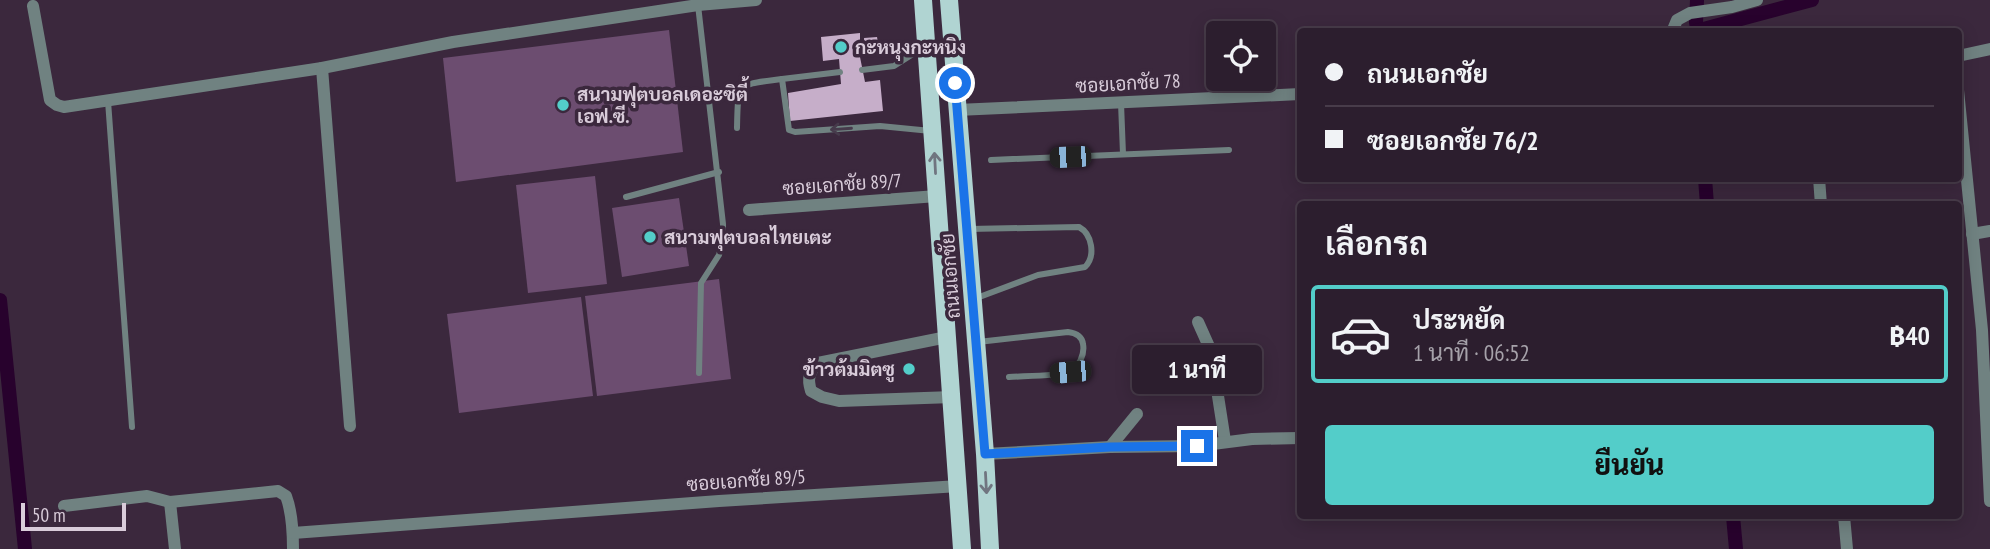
<!DOCTYPE html>
<html lang="th">
<meta charset="utf-8">
<style>
body{margin:0;font-family:"PT Sans Narrow",Sarabun,sans-serif;background:#382b3a;color:#f1f3f6;height:100vh;display:flex;flex-direction:column;font-size:26px;white-space:nowrap}
*{box-sizing:border-box;margin:0}
p{font-size:23px;color:#a6a2aa}
.icon{flex:none;width:38px;height:38px;fill:none;stroke:currentColor;stroke-width:2;stroke-linecap:round;stroke-linejoin:round}
.map{position:relative;flex:1;overflow:hidden}
.drawer{position:absolute;left:1297px;top:201px;width:665px;height:318px;display:flex;flex-direction:column;background:#2c1e2e;border-radius:7px;box-shadow:0 4px 18px #0003,0 0 0 2px #483c4a}
.drawer>*{flex:none}
.top-card{position:absolute;left:1297px;top:28px;width:665px;height:154px;border-radius:7px;box-shadow:0 4px 18px #0003,0 0 0 2px #483c4a;display:grid;align-content:center;height:154px;padding:0 28px;background:#2c1e2e}
.fabs{position:absolute;left:1206px;top:21px;display:grid;gap:14px}
.fabs a{display:grid;place-items:center;width:70px;height:70px;border-radius:7px;background:#2c1e2e;box-shadow:0 4px 18px #0003,0 0 0 2px #483c4a;font-size:35px}
.scale{position:absolute;left:21px;bottom:18px;width:105px;box-sizing:border-box;padding-left:7px;border:4px solid #d9ccda;border-top:0;font-size:19px;line-height:24px;white-space:nowrap;color:#d9ccda;-webkit-text-stroke:5px #3b283d;paint-order:stroke}
.end{position:absolute;width:32px;height:32px;margin:-16px;border:9px solid #1a73e8;background:#fff;box-shadow:0 0 0 4px #fff}
.from{border-radius:50%}
.bubble{position:absolute;height:49px;border-radius:7px;background:#2c1e2e;box-shadow:0 4px 18px #0003,0 0 0 2px #483c4a;font-size:23px;font-weight:800;line-height:49px;text-align:center}
.car{position:absolute;width:21px;height:42px;margin:-21px -10px;border-radius:9px;box-shadow:0 0 5px 2px #0007;background:linear-gradient(#222 24%,#8ab4d8 0 40%,#222 0 76%,#8ab4d8 0 86%,#222 0)}
.top-card b{display:flex;align-items:center;gap:24px;height:66px;font-size:26px}
.top-card b+b{border-top:2px solid #483c4a}
.top-card i{width:18px;height:18px;background:#f1f3f6}
ul{padding:0;list-style:none}
li{display:flex;align-items:center;gap:21px;height:98px;margin:0 14px 10px;padding:0 14px;border:4px solid transparent;border-radius:7px}
li div{flex:1}
li b{display:block;font-size:26px}
li em{font-style:normal;font-weight:800}
li.on{border-color:#53cdc9}
li>.icon{width:63px;height:63px;stroke-width:1.5}
h2{padding:0 28px;font-size:32px;line-height:84px}
.action{display:flex;gap:14px;margin-top:auto;padding:14px 28px}
.action a{flex:1;height:80px;border-radius:7px;background:#53cdc9;color:#111;font-size:28px;font-weight:800;line-height:80px;text-align:center}
.map>svg:first-child{display:block}
.green{fill:#6c4d70}
.lines{fill:none;stroke-linecap:round;stroke-linejoin:round}
.canal{stroke:#28022d;stroke-width:14}
.building{fill:#c6aec9}
.lane{stroke:#708281;stroke-width:6}
.street{stroke:#708281;stroke-width:12}
.primary{stroke:#b0d4d2;stroke-width:18}
.oneway{stroke:#463a4b}
.oneway2{stroke:#707580}
.route{stroke:#1a73e8;stroke-width:9}
.poi-dot{fill:#53cdc9;stroke:#3b283d;stroke-width:2.5}
.labels{text-anchor:middle;dominant-baseline:central;stroke-width:7;stroke-linejoin:round;paint-order:stroke}
.poi-label{font-size:19px;font-weight:bold;fill:#d9ccda;stroke:#3b283d;text-anchor:start}
.street-label{font-size:19px;fill:#d9ccda;stroke:#3b283d}
</style>
<div class="map">
<svg width="1990" height="549" viewBox="0 0 1990 549">
<rect width="100%" height="100%" fill="#3b283d"/>
<g class="green">
<path d="M669,30l14,122 -227,30 -13,-124z"/>
<path d="M595,176l12,108 -79,9 -12,-108z"/>
<path d="M679,198l10,68 -67,11 -10,-69z"/>
<path d="M719,279l12,100 -134,17 -12,-100z"/>
<path d="M581,297l12,99 -134,17 -12,-99z"/>
</g>
<g class="lines">
<g class="canal">
<path d="M1696,23l1,-23"/>
<path d="M1696,31l116,-31"/>
<path d="M1705,178l2,27"/>
<path d="M0,300l25,249"/>
<path d="M1733,516l3,33"/>
</g>
</g>
<g class="building">
<path d="M860,33v24l5,25 15,-2 3,31 -93,10 -2,-28 53,-9 -2,-25 -16,2 -2,-24z"/>
<path d="M877,37l2,12 -14,2 -1,-13z"/>
</g>
<g class="lines">
<g class="lane">
<path d="M698,5l25,219v17l-4,14 -18,28 -2,90"/>
<path d="M862,70l32,-4 30,-19"/>
<path d="M840,72l-58,7 7,51 6,2 85,-6 51,5"/>
<path d="M108,101l24,326"/>
<path d="M1121,103l2,51"/>
<path d="M737,128c1,-47 0,-43 45,-49"/>
<path d="M991,160l238,-10"/>
<path d="M626,197l93,-25"/>
<path d="M969,229l110,-2c13,7 17,29 6,40l-47,8 -64,24"/>
<path d="M978,342l90,-10c8,1 14,4 15,12 2,10 -4,24 -14,28 -12,4 -45,4 -60,5"/>
</g>
<g class="street">
<path d="M33,6l17,94 7,5 7,2 258,-39 131,-26 245,-37 58,-5"/>
<path d="M1672,32l5,-12 13,-7 42,-6 25,-7"/>
<path d="M1958,56l32,-7"/>
<path d="M322,68l28,358"/>
<path d="M1958,90l24,240 8,171"/>
<path d="M957,110l343,-16"/>
<path d="M1819,178l2,27"/>
<path d="M749,210l188,-14"/>
<path d="M1972,234l18,-3"/>
<path d="M1198,322l13,29 14,90"/>
<path d="M947,337l-129,26c-9,10 -11,15 -7,28l11,6 17,4 114,-4"/>
<path d="M1175,355l36,-4"/>
<path d="M1110,447l27,-33"/>
<path d="M985,454l125,-7 87,-1 55,-7 48,-1"/>
<path d="M170,502l5,47"/>
<path d="M64,506l83,-10 23,6 108,-11 8,5c6,16 7,35 7,53"/>
<path d="M1844,516l3,33"/>
<path d="M293,533l426,-32 240,-15"/>
</g>
<g class="primary">
<path d="M923,0l39,549"/>
<path d="M949,0l36,454 5,95"/>
</g>
</g>
<defs><path id="oneway-shaft" d="M-6 0H5M1.5-3L5.5 0L1.5 3" fill="none" stroke-width="1.6" stroke-linecap="round" stroke-linejoin="round" transform="scale(1.75)"/></defs>
<use class="oneway" href="#oneway-shaft" transform="translate(841 129) rotate(176)"/>
<g class="oneway2">
<use href="#oneway-shaft" transform="translate(935 163) rotate(-93)"/>
<use href="#oneway-shaft" transform="translate(986 483) rotate(87)"/>
</g>
<g class="lines">
<path class="route" d="M955,83l30,371 125,-7 87,-1"/>
</g>
<g class="poi-dot">
<circle cx="841" cy="47" r="7"/>
<circle cx="563" cy="105" r="7"/>
<circle cx="650" cy="237" r="7"/>
<circle cx="909" cy="369" r="7"/>
</g>
<g class="labels">
<g class="poi-label">
<text x="855" y="47">กะหนุงกะหนิง</text>
<text x="577" y="94">สนามฟุตบอลเดอะซิตี้<tspan x="577" dy="22">เอฟ.ซี.</tspan></text>
<text x="664" y="237">สนามฟุตบอลไทยเตะ</text>
<text x="895" y="369" text-anchor="end">ข้าวต้มมิตซู</text>
</g>
<g class="street-label">
<text transform="translate(1128 83) rotate(-3)">ซอยเอกชัย 78</text>
<text transform="translate(842 184) rotate(-4)">ซอยเอกชัย 89/7</text>
<text transform="translate(950 276) rotate(-94)">ถนนเอกชัย</text>
<text transform="translate(746 480) rotate(-4)">ซอยเอกชัย 89/5</text>
</g>
</g>
</svg>
<div class="fabs">
<a><svg class="icon" aria-label="locate" viewBox="0 0 24 24"><circle cx="12" cy="12" r="6"/><path d="M12 2v4M12 18v4M2 12h4M18 12h4"/></svg></a>
</div>
<div class="scale">50 m</div>
<i class="end from" style="left:955px;top:83px"></i>
<i class="end" style="left:1197px;top:446px"></i>
<div class="bubble" style="left:1132px;top:345px;width:130px">1 นาที</div>
<i class="car" style="left:1070px;top:157px;rotate:268deg"></i>
<i class="car" style="left:1070px;top:372px;rotate:265deg"></i>
<div class="top-card">
<b><i class="from"></i>ถนนเอกชัย</b>
<b><i></i>ซอยเอกชัย 76/2</b>
</div>
<section class="drawer">
<h2>เลือกรถ</h2>
<ul>
<li class="on"><svg class="icon" aria-label="car" viewBox="0 0 24 24"><path d="M5 17H2v-5l4-1 3-4h7l3 4 3 1v5h-3M9 17h6M6 11h13"/><circle cx="7" cy="17" r="2"/><circle cx="17" cy="17" r="2"/></svg><div><b>ประหยัด</b><p>1 นาที · 06:52</p></div><em>฿40</em></li>
</ul>
<div class="action"><a>ยืนยัน</a></div>
</section>
</div>
